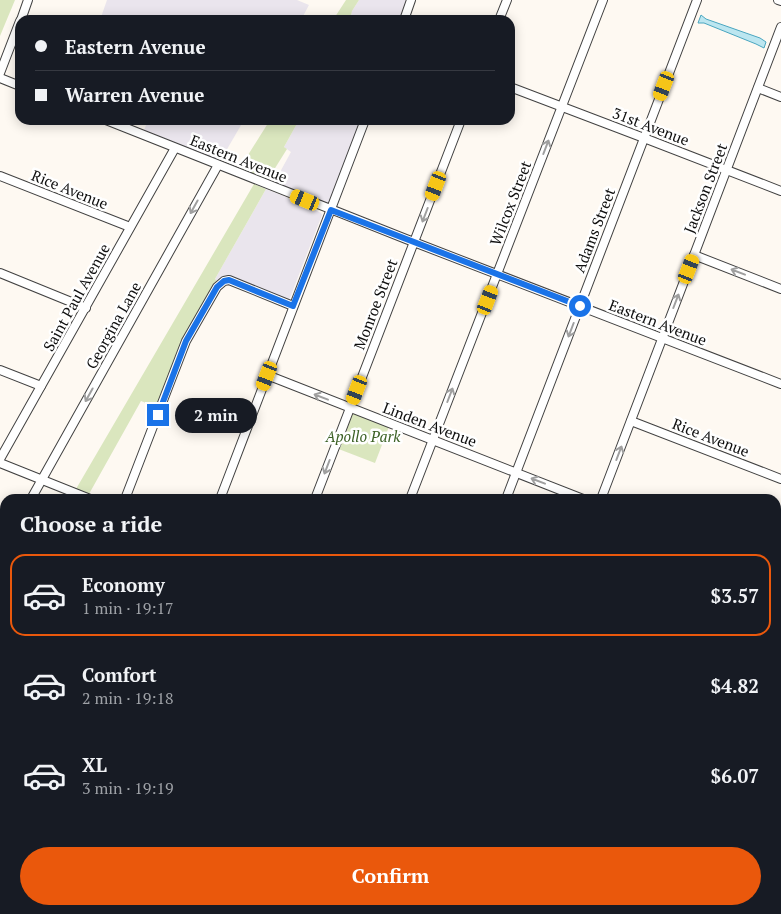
<!DOCTYPE html>
<meta charset="utf-8">
<style>
body{margin:0;font-family:"PT Serif",serif;background:#242831;color:#f1f3f6;height:100vh;display:flex;flex-direction:column;font-size:19px;white-space:nowrap}
*{box-sizing:border-box;margin:0}
p{font-size:16px;color:#9ea1a6}
.icon{flex:none;width:28px;height:28px;fill:none;stroke:currentColor;stroke-width:2;stroke-linecap:round;stroke-linejoin:round}
.map{position:relative;flex:1;overflow:hidden}
.panel{position:absolute;left:0px;top:494px;width:781px;height:421px;display:flex;flex-direction:column;background:#171b24;border-radius:15px 15px 0 0;box-shadow:0 2px 12px #0003}
.panel>*{flex:none}
.guide{position:absolute;left:15px;top:15px;width:500px;height:110px;border-radius:15px;box-shadow:0 2px 12px #0003;display:grid;align-content:center;height:110px;padding:0 20px;background:#171b24}
.end{position:absolute;width:22px;height:22px;margin:-11px;border:6px solid #1a73e8;background:#fff;box-shadow:0 0 0 2px #fff}
.from{border-radius:50%}
.bubble{position:absolute;height:35px;border-radius:18px;background:#171b24;box-shadow:0 2px 12px #0003;font-size:16px;font-weight:700;line-height:35px;text-align:center}
.car{position:absolute;width:15px;height:30px;margin:-15px -8px;border-radius:6px;box-shadow:0 0 4px 1px #0007;background:linear-gradient(#f5c518 24%,#345 0 40%,#f5c518 0 76%,#345 0 86%,#f5c518 0)}
.guide b{display:flex;align-items:center;gap:18px;height:48px;font-size:19px}
.guide b+b{border-top:1px solid #363941}
.guide i{width:12px;height:12px;background:#f1f3f6}
ul{padding:0;list-style:none}
li{display:flex;align-items:center;gap:15px;height:82px;margin:0 10px 8px;padding:0 10px;border:2px solid transparent;border-radius:15px}
li div{flex:1}
li b{display:block;font-size:19px}
li em{font-style:normal;font-weight:700}
li.current{border-color:#ea580c}
li>.icon{width:45px;height:45px;stroke-width:1.5}
h2{padding:0 20px;font-size:22px;line-height:60px}
.action{display:flex;gap:10px;margin-top:auto;padding:10px 20px}
.action a{flex:1;height:58px;border-radius:30px;background:#ea580c;color:#fff;font-size:20px;font-weight:700;line-height:58px;text-align:center}
.map>svg:first-child{display:block}
.industrial{fill:#eae5ed}
.green{fill:#dae6be}
.water{fill:#bce6f0;stroke:#4aa6c0}
.lines{fill:none;stroke-linecap:round;stroke-linejoin:round}
.minor-casing{stroke:#424242;stroke-width:10}
.major-casing{stroke:#202020;stroke-width:12}
.minor{stroke:#fff;stroke-width:8}
.major{stroke:#ebba75;stroke-width:10}
.oneway{stroke:#9f9f9f}
.route{stroke:#1a73e8;stroke-width:6}
.labels{text-anchor:middle;dominant-baseline:central;stroke-width:5;stroke-linejoin:round;paint-order:stroke}
.street-label{font-size:15px;fill:#0f0f0f;stroke:#fff}
.park-label{font-size:15px;font-style:italic;fill:#3c6125;stroke:#fff}
</style>
<div class="map">
<svg width="781" height="914" viewBox="0 0 781 914">
<rect width="100%" height="100%" fill="#fef9f2"/>
<g class="industrial">
<path d="M107,0h190l12,5 -8,15h-201z"/>
<path d="M359,0h50l-7,20h-52l2,-9z"/>
<path d="M148,120h96l-25,43 -76,-30z"/>
<path d="M299,120h64l-33,87 -56,-24 17,-31 -7,-5z"/>
<path d="M266,189l40,16 15,8 1,2 -34,88 -66,-24 -5,2 -2,-2z"/>
<path d="M65,910h84l11,4h-96z"/>
</g>
<g class="green">
<path d="M0,0h15l-15,36z"/>
<path d="M346,0h13l-7,11 -2,9h-17z"/>
<path d="M270,120h29l-15,27 3,2 -20,32 -25,-10 6,-16z"/>
<path d="M254,184l12,5 -51,90 2,2 -28,48 -8,12 -25,66 -15,-6 -52,93 -13,-5z"/>
<path d="M351,409l39,15 -15,39 -39,-15z"/>
</g>
<path class="water" d="M701,15l5,4 54,19 6,4 -2,6 -8,-4 -52,-21h-6z"/>
<g class="lines">
<defs>
<g id="minor">
<path d="M778,0l3,1"/>
<path d="M21,20l7,-20"/>
<path d="M404,20l7,-20"/>
<path d="M499,20l8,-20"/>
<path d="M0,73l20,-52"/>
<path d="M0,78l20,8"/>
<path d="M510,87l134,51 137,53"/>
<path d="M758,88l23,9"/>
<path d="M106,120l300,119 375,145"/>
<path d="M0,176l130,51"/>
<path d="M694,255l87,34"/>
<path d="M0,273l86,35"/>
<path d="M0,370l41,16"/>
<path d="M267,375l316,124"/>
<path d="M631,421l150,58"/>
<path d="M0,459l175,-311"/>
<path d="M0,463l90,36"/>
<path d="M31,499l187,-334"/>
<path d="M125,499l61,-158 31,-54 7,-6 5,-1 64,26"/>
<path d="M220,499l145,-379"/>
<path d="M315,499l146,-379"/>
<path d="M410,499l193,-499"/>
<path d="M506,499l191,-499"/>
<path d="M601,499l180,-472"/>
<path d="M776,534l5,-12"/>
<path d="M0,553l5,-8"/>
<path d="M776,574l5,2"/>
<path d="M776,670l5,2"/>
<path d="M776,765l5,2"/>
<path d="M776,821l5,2"/>
<path d="M0,826l5,-13"/>
<path d="M776,892l5,1"/>
<path d="M60,914l2,-4"/>
<path d="M251,914l2,-4"/>
<path d="M346,914l2,-4"/>
<path d="M441,914l2,-4"/>
<path d="M536,914l2,-4"/>
<path d="M631,914l2,-4"/>
<path d="M726,914l2,-4"/>
</g>
<g id="major">
<path d="M0,849l5,2"/>
<path d="M160,910l11,4"/>
</g>
</defs>
<use href="#minor" class="minor-casing"/>
<use href="#major" class="major-casing"/>
<use href="#minor" class="minor"/>
<use href="#major" class="major"/>
</g>
<defs><path id="oneway-shaft" d="M-6 0H5M1.5-3L5.5 0L1.5 3" fill="none" stroke-width="1.6" stroke-linecap="round" stroke-linejoin="round" transform="scale(1.25)"/></defs>
<g class="oneway">
<use href="#oneway-shaft" transform="translate(546 147) rotate(-69)"/>
<use href="#oneway-shaft" transform="translate(194 207) rotate(119)"/>
<use href="#oneway-shaft" transform="translate(425 215) rotate(111)"/>
<use href="#oneway-shaft" transform="translate(738 272) rotate(-159)"/>
<use href="#oneway-shaft" transform="translate(676 301) rotate(-69)"/>
<use href="#oneway-shaft" transform="translate(571 330) rotate(111)"/>
<use href="#oneway-shaft" transform="translate(89 395) rotate(119)"/>
<use href="#oneway-shaft" transform="translate(450 395) rotate(-69)"/>
<use href="#oneway-shaft" transform="translate(321 397) rotate(-159)"/>
<use href="#oneway-shaft" transform="translate(619 453) rotate(-69)"/>
<use href="#oneway-shaft" transform="translate(327 467) rotate(111)"/>
<use href="#oneway-shaft" transform="translate(538 481) rotate(-159)"/>
</g>
<g class="lines">
<path class="route" d="M158,415l28,-74 31,-54 7,-6 5,-1 64,26 38,-96 249,96"/>
</g>
<g class="labels">
<g class="street-label">
<text transform="translate(651 126) rotate(21)">31st Avenue</text>
<text transform="translate(239 158) rotate(22)">Eastern Avenue</text>
<text transform="translate(705 188) rotate(-69)">Jackson Street</text>
<text transform="translate(70 189) rotate(22)">Rice Avenue</text>
<text transform="translate(510 203) rotate(-69)">Wilcox Street</text>
<text transform="translate(594 230) rotate(-69)">Adams Street</text>
<text transform="translate(76 297) rotate(-61)">Saint Paul Avenue</text>
<text transform="translate(375 304) rotate(-69)">Monroe Street</text>
<text transform="translate(658 322) rotate(21)">Eastern Avenue</text>
<text transform="translate(113 325) rotate(-61)">Georgina Lane</text>
<text transform="translate(430 424) rotate(21)">Linden Avenue</text>
<text transform="translate(711 437) rotate(21)">Rice Avenue</text>
</g>
<g class="park-label">
<text x="363" y="436">Apollo Park</text>
</g>
</g>
</svg>
<i class="end from" style="left:580px;top:306px"></i>
<i class="end" style="left:158px;top:415px"></i>
<div class="bubble" style="left:175px;top:398px;width:82px">2 min</div>
<i class="car" style="left:664px;top:86px;rotate:201deg"></i>
<i class="car" style="left:436px;top:186px;rotate:201deg"></i>
<i class="car" style="left:305px;top:200px;rotate:292deg"></i>
<i class="car" style="left:689px;top:269px;rotate:21deg"></i>
<i class="car" style="left:488px;top:300px;rotate:21deg"></i>
<i class="car" style="left:267px;top:376px;rotate:201deg"></i>
<i class="car" style="left:357px;top:390px;rotate:201deg"></i>
<div class="guide">
<b><i class="from"></i>Eastern Avenue</b>
<b><i></i>Warren Avenue</b>
</div>
<section class="panel">
<h2>Choose a ride</h2>
<ul>
<li class="current"><svg class="icon" aria-label="car" viewBox="0 0 24 24"><path d="M5 17H2v-5l4-1 3-4h7l3 4 3 1v5h-3M9 17h6M6 11h13"/><circle cx="7" cy="17" r="2"/><circle cx="17" cy="17" r="2"/></svg><div><b>Economy</b><p>1 min · 19:17</p></div><em>$3.57</em></li>
<li><svg class="icon" aria-label="car" viewBox="0 0 24 24"><path d="M5 17H2v-5l4-1 3-4h7l3 4 3 1v5h-3M9 17h6M6 11h13"/><circle cx="7" cy="17" r="2"/><circle cx="17" cy="17" r="2"/></svg><div><b>Comfort</b><p>2 min · 19:18</p></div><em>$4.82</em></li>
<li><svg class="icon" aria-label="car" viewBox="0 0 24 24"><path d="M5 17H2v-5l4-1 3-4h7l3 4 3 1v5h-3M9 17h6M6 11h13"/><circle cx="7" cy="17" r="2"/><circle cx="17" cy="17" r="2"/></svg><div><b>XL</b><p>3 min · 19:19</p></div><em>$6.07</em></li>
</ul>
<div class="action"><a>Confirm</a></div>
</section>
</div>
